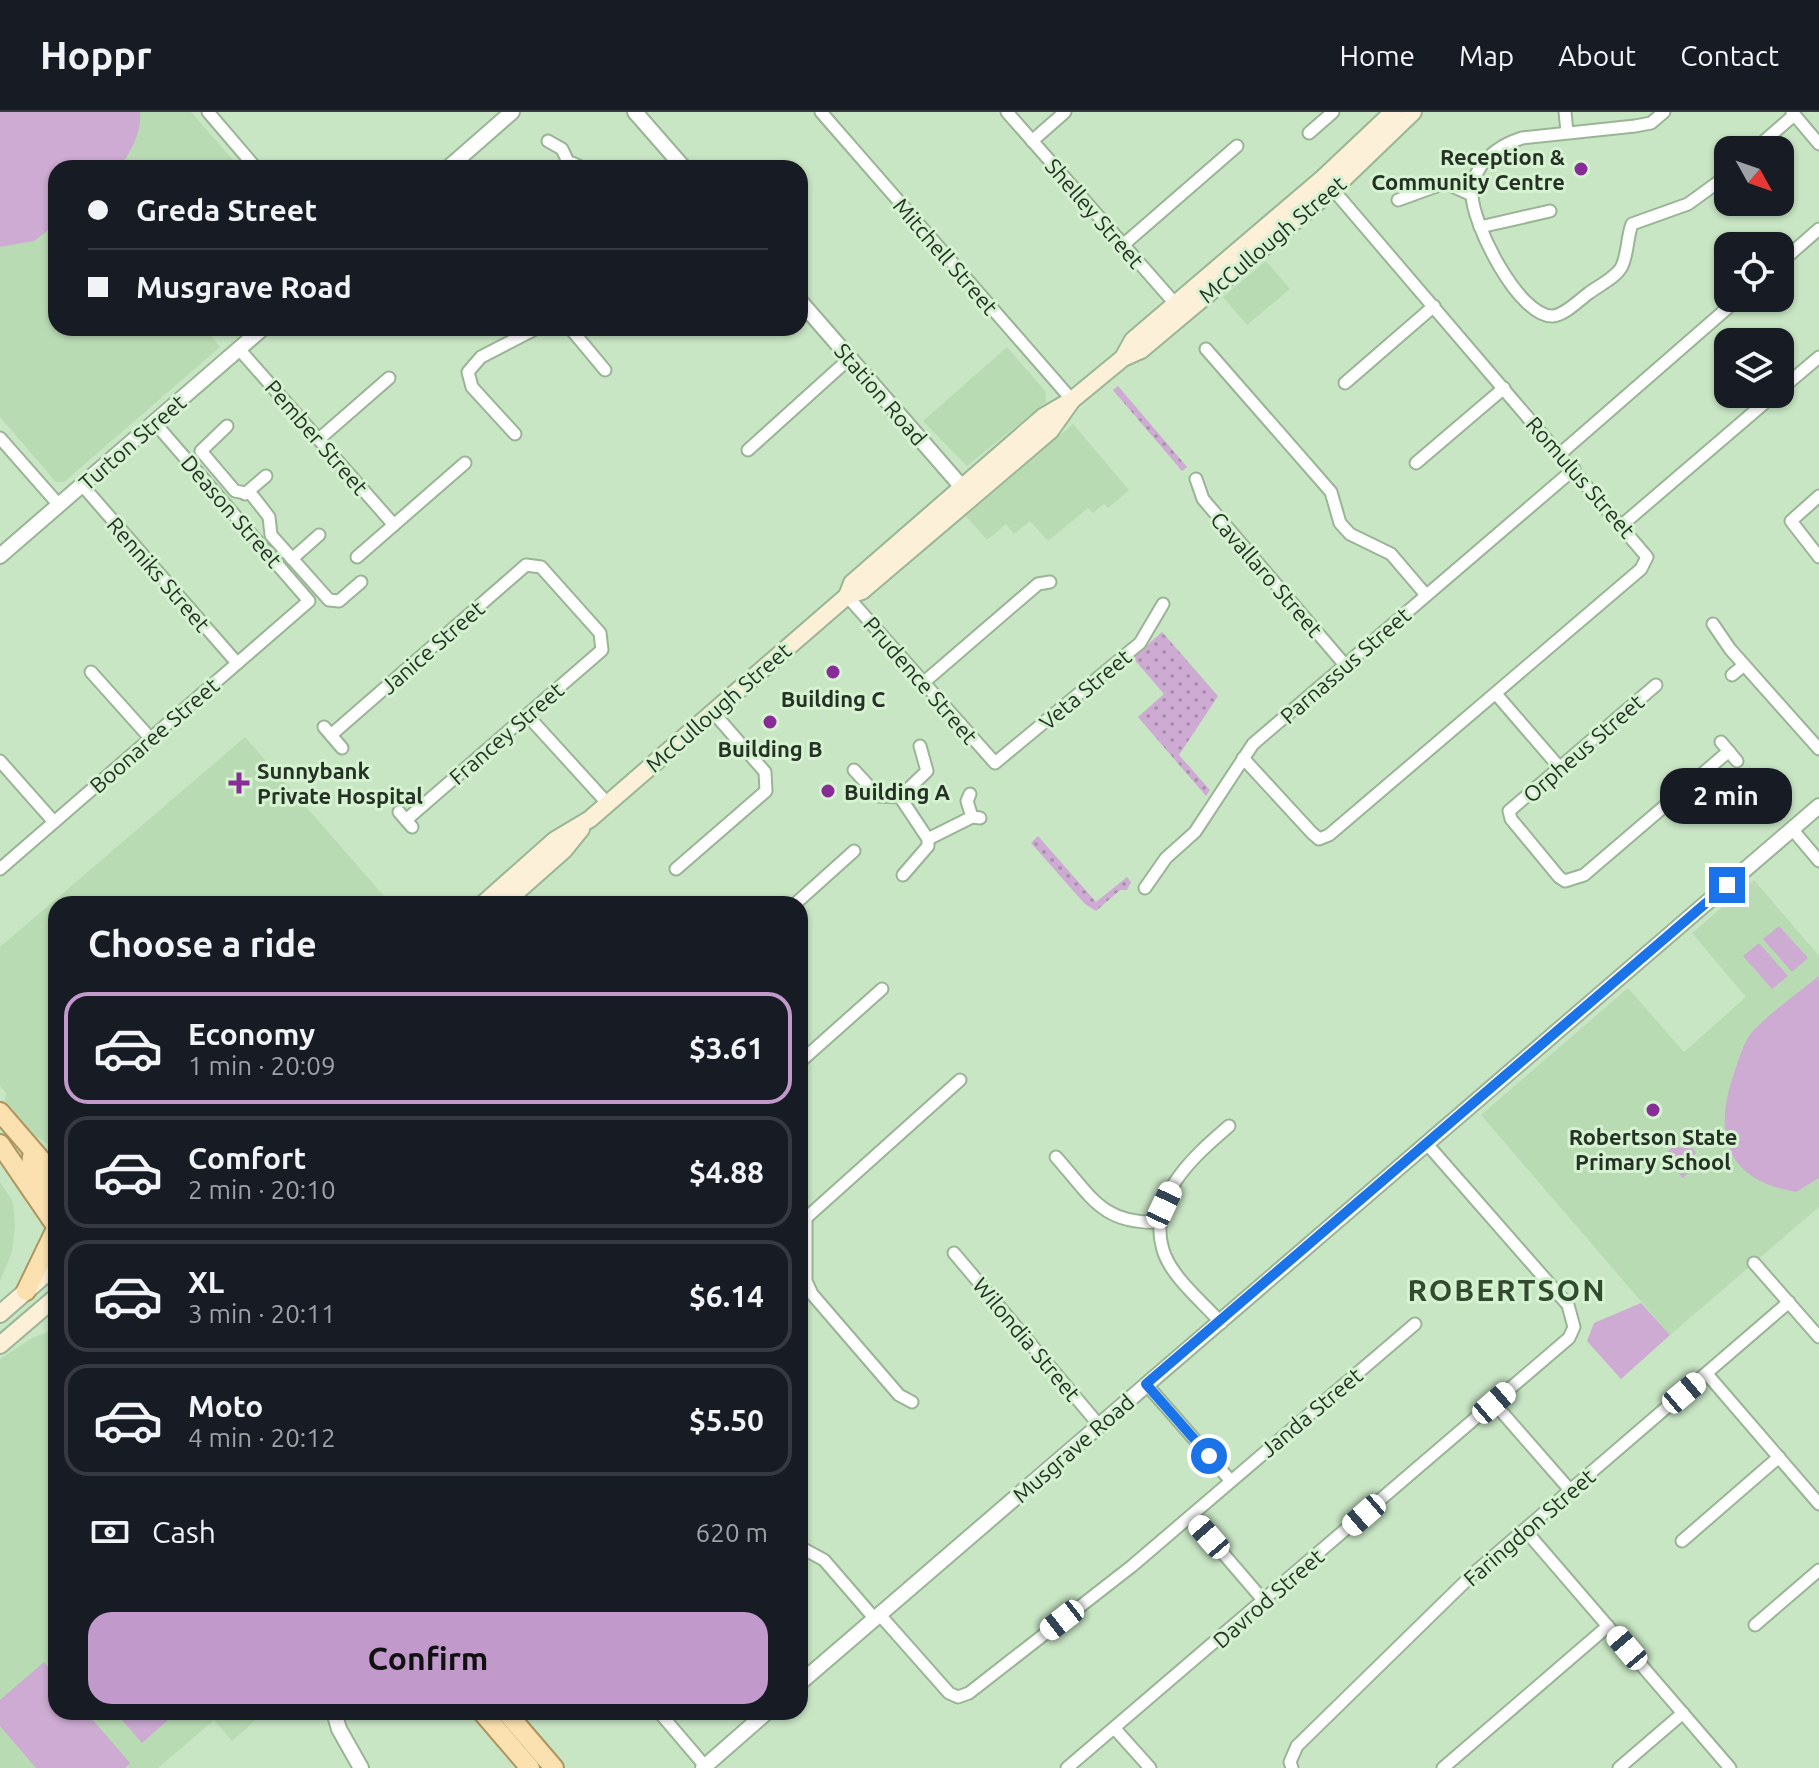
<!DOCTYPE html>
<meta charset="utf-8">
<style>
body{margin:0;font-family:Ubuntu,sans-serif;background:#242831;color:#f1f3f6;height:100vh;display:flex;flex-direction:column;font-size:30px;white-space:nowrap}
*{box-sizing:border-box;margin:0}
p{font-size:26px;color:#9ea1a6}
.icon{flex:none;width:44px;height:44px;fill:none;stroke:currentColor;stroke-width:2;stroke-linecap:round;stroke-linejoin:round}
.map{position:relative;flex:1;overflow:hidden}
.drawer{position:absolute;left:48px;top:784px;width:760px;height:824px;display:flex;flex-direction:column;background:#171b24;border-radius:24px;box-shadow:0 2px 6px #0004}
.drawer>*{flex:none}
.top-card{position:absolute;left:48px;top:48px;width:760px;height:176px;border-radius:24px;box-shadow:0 2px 6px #0004;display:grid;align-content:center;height:176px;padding:0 40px;background:#171b24}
.needle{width:52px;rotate:130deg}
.fabs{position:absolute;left:1714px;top:24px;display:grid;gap:16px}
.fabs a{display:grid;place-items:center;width:80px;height:80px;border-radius:16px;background:#171b24;box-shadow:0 2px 6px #0004;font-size:40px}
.end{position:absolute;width:36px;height:36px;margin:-18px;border:10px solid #1a73e8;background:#fff;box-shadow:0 0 0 4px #fff}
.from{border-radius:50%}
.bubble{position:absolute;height:56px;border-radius:24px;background:#171b24;box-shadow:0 2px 6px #0004;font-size:26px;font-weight:700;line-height:56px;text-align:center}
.car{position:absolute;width:24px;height:48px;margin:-24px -12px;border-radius:10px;box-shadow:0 0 6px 2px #0007;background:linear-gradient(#fff 24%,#345 0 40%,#fff 0 76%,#345 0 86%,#fff 0)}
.top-card b{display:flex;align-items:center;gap:28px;height:76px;font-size:30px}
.top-card b+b{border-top:2px solid #363941}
.top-card i{width:20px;height:20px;background:#f1f3f6}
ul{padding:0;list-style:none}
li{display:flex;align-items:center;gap:24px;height:112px;margin:0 16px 12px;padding:0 24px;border:4px solid #363941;border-radius:24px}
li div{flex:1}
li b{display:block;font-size:30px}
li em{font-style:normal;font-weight:700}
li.selected{border-color:#c299cb}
li>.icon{width:72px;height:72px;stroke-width:1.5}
h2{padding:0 40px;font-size:36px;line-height:96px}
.pay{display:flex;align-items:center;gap:20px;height:88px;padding:0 40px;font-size:30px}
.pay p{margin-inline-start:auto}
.cta{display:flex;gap:16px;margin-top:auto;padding:16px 40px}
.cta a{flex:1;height:92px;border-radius:24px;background:#c299cb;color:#111;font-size:32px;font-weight:700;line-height:92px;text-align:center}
header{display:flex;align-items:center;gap:48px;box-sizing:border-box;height:112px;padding:0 40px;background:#171b24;border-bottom:2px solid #363941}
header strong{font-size:38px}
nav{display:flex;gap:44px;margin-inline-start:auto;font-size:28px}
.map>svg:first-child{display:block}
.built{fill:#b9dbb4}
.grass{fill:url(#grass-dots)}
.park{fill:#cdabd2}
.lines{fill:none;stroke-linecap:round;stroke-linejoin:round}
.minor-casing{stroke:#9ab596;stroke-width:15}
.tertiary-casing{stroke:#9ab596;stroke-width:18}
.secondary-casing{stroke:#9ab596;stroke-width:20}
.primary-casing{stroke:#af965e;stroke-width:22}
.minor{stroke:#fff;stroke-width:11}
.tertiary{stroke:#fff;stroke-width:14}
.secondary{stroke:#fdf0d8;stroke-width:16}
.primary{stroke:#fbe1b0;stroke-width:18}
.route{stroke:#1a73e8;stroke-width:10}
.poi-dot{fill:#882c97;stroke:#d5f2d1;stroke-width:3}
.labels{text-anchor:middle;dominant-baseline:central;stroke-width:6;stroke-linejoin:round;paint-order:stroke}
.poi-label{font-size:22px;font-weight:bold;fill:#263125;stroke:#d5f2d1}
.street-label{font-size:22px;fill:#263125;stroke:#d5f2d1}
.district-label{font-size:30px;font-weight:bold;letter-spacing:2px;fill:#324a2f;stroke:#d5f2d1}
</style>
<header>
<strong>Hoppr</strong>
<nav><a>Home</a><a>Map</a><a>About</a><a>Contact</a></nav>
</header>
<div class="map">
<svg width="1819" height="1656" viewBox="0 0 1819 1656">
<defs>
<pattern id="grass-dots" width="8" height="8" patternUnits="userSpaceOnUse" patternTransform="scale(2)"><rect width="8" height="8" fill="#cdabd2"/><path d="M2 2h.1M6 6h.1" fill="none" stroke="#a68caa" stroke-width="1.8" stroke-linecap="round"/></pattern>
</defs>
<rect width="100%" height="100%" fill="#c8e5c4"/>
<g class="built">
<path d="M0,0h191l49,56h-184v160h148l16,19 -156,135h-8l-56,-65z"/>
<path d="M1266,149l24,28 -43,36 -24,-28z"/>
<path d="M1007,235l39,45v10l-79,64 -44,-45z"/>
<path d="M1073,312l56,66 -21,18 -4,-4 -11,9 -5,-5 -40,33 -18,-20 -16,13 -8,-10 -19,16 -21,-24z"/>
<path d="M245,625l146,167h-335v245l-21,-13 -30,-36 1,-7 -6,-7v-139z"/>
<path d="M1754,768l65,76v251l-149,128 -189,-220 147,-127 56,64 62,-55 -54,-64z"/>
<path d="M0,1070l13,20 2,25 -3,25 -12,29z"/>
<path d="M56,1217v383h209l-33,29 -18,-21 -56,48h-158v-409l32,-21z"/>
</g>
<g class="grass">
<path d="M1118,274l69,81 -5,4 -69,-81z"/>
<path d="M1162,520l56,64 -39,59 31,35 -4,6 -68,-79 26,-23 -31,-36z"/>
<path d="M1038,724l58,66 31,-25 4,5 -4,8h-7l-24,21 -11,-7 -54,-61z"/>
</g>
<g class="park">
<path d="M0,0h140c2,20 -9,41 -22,56h-62v56l-22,17 -34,6z"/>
<path d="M1779,814l29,32 -16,14 -29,-33z"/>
<path d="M1759,831l29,33 -16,13 -29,-33z"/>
<path d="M1819,864v202l-23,14c-69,-12 -83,-55 -63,-116 5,-14 10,-34 20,-45 19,-20 45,-38 66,-55z"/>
<path d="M1675,1032l5,4 8,-4 8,8 -4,9 4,4 -13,13 -21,-21z"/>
<path d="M1641,1191l29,32 -49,44 -34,-38 7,-18z"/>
<path d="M44,1550l12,15v35h30l44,51 -5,5h-89l-36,-42v-26z"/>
<path d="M115,1600h62l-35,31z"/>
</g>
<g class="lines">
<defs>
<g id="minor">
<path d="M208,0l48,56"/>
<path d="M821,0l251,288"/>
<path d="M1007,0l171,195"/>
<path d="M1565,0l2,20"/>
<path d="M1664,0l-13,11 -16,3 -113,12c-25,8 -49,26 -50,55 -1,29 47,125 81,123 12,-1 26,-16 36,-23 9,-7 28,-16 33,-27 6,-13 5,-29 10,-42l56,-20 33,-24"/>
<path d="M1792,0l27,32"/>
<path d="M1309,21l24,-21"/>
<path d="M548,29l14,8 7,15"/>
<path d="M1032,29l33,-29"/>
<path d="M1754,38l40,-35"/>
<path d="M560,56l12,-5 11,5"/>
<path d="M1398,88l47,-17 27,12"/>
<path d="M1480,115l70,-16"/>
<path d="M1123,133l114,-99"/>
<path d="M1780,151l39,-34"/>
<path d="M570,216l35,42"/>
<path d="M239,237l155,176"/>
<path d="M1206,237l125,143 9,31 10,11 41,20 35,41"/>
<path d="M1345,271l89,-77"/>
<path d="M1780,278l39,-33"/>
<path d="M227,314l-26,25 34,40 16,3 8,10 10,13 2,18 58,65 10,1 22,-19"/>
<path d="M515,322l-43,-47 -4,-15 13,-15 56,-29"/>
<path d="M0,326l59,67"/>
<path d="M319,327l70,-61"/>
<path d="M748,338l102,-92"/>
<path d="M1561,341l178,-155"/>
<path d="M1416,351l88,-75"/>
<path d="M1196,367l7,20 142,166"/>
<path d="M82,373l155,178"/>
<path d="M245,382l21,-18"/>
<path d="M1819,384l-28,25 28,36"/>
<path d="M1622,413l153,-131"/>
<path d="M357,445l108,-94"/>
<path d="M292,447l27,-24"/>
<path d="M847,484l148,167 145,-120 23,-39"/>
<path d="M1713,512l17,25 89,100"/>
<path d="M91,560l60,67"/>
<path d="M1732,563l12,-10"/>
<path d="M923,571l115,-99 12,-2"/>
<path d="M1656,573l-147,126 2,8 48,58 6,4 19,-6 145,-124"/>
<path d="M1496,582l64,74"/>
<path d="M527,603l81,89"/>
<path d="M324,615l18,21"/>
<path d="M331,623l195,-170 15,2 59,66 2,17 -196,170"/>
<path d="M1721,630l16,19"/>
<path d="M1243,646l69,75 7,6 10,-4 312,-266 6,-12 -317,-371"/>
<path d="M0,649l54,61"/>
<path d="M854,658l24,26 22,1 28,42v7l-25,29"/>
<path d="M970,682l-3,7 5,16"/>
<path d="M900,685l27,-26 -7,-25"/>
<path d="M399,700l13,15"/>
<path d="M1792,717l27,32"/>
<path d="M928,727l44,-22 8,1"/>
<path d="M0,757l309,-268 -155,-179"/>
<path d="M676,757l90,-78 -1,-19 -52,-60"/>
<path d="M1145,776l21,-30 29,-26 58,-88 321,-275"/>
<path d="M795,792l59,-53"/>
<path d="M800,950l82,-73"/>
<path d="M1056,1045c35,39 46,68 104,65"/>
<path d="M806,1106v63l6,13 87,101 13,7"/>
<path d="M806,1106l154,-138"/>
<path d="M954,1141l145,172"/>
<path d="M1754,1151l65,74"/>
<path d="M1221,1211c-18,-21 -50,-46 -58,-73 -16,-53 30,-93 66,-124"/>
<path d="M1707,1262l112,130"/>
<path d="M1146,1272l84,96"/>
<path d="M1494,1291l76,87"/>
<path d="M1191,1404l73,85"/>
<path d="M1525,1418l205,238"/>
<path d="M1682,1429l97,-84"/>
<path d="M800,1435l24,13 51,59"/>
<path d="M880,1503l69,78 9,4 11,-4 163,-127 283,-242"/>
<path d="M1755,1513l64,-55"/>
<path d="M659,1600l46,54"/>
<path d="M1116,1618l34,38"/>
<path d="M1067,1656l502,-430 5,-11 -6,-22 -141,-161"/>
<path d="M1292,1656l-2,-6 7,-16 176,-172 316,-272"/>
<path d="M1443,1656l165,-142"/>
<path d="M1619,1656l64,-55"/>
</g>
<g id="tertiary">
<path d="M635,0l49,56"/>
<path d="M448,56l64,-56"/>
<path d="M800,189l168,193"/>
<path d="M0,444l263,-228"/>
<path d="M800,1571l1019,-877"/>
<path d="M334,1600l5,17 22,39"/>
<path d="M703,1656l64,-56"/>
</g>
<g id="secondary">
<path d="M1123,246l10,-18 190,-162 70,-66"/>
<path d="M847,484l5,-13 191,-166 29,-17 51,-42 18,-8 192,-161 80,-77"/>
<path d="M483,792l72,-64 35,-21 257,-223 15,-5 188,-160 22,-31"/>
<path d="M503,792l61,-54 17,-21"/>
<path d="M0,1202l56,-49"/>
<path d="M0,1233l56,-48"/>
</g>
<g id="primary">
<path d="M0,1000l56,65"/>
<path d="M0,1032l56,82"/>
<path d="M32,1045l-1,10 25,32"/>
<path d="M26,1179l30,-62"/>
<path d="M482,1600l48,56"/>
<path d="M506,1600l48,56"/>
</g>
</defs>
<use href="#minor" class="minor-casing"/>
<use href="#tertiary" class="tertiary-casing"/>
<use href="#secondary" class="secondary-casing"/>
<use href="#primary" class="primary-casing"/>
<use href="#minor" class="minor"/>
<use href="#tertiary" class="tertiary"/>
<use href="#secondary" class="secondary"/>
<use href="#primary" class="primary"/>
</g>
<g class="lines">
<path class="route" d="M1209,1344l-63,-72 581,-499"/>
</g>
<g class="poi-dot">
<circle cx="1581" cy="57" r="8"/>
<circle cx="833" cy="560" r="8"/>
<circle cx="770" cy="610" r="8"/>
<path d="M235 659h8v8h8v8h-8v8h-8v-8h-8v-8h8z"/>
<circle cx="828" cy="679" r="8"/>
<circle cx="1653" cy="998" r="8"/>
</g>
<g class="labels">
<g class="poi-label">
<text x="1565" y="44" text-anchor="end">Reception &amp;<tspan x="1565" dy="25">Community Centre</tspan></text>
<text x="833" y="586">Building C</text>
<text x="770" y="636">Building B</text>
<text x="257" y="658" text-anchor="start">Sunnybank<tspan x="257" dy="25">Private Hospital</tspan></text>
<text x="844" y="679" text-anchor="start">Building A</text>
<text x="1653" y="1024">Robertson State<tspan x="1653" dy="25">Primary School</tspan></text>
</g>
<g class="street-label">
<text transform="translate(1095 101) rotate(49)">Shelley Street</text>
<text transform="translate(1272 127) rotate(-40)">McCullough Street</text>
<text transform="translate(946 144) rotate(49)">Mitchell Street</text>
<text transform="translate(881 282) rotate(49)">Station Road</text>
<text transform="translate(317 325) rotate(49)">Pember Street</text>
<text transform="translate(132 330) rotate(-41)">Turton Street</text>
<text transform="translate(1581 365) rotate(49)">Romulus Street</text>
<text transform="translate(232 399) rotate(49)">Deason Street</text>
<text transform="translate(159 462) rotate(49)">Renniks Street</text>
<text transform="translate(1267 462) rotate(49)">Cavallaro Street</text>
<text transform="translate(432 535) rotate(-41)">Janice Street</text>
<text transform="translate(1345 553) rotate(-41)">Parnassus Street</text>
<text transform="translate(921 568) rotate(49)">Prudence Street</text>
<text transform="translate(1085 577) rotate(-40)">Veta Street</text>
<text transform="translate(718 595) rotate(-41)">McCullough Street</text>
<text transform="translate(506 621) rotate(-41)">Francey Street</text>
<text transform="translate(154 623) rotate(-41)">Boonaree Street</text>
<text transform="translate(1583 636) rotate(-41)">Orpheus Street</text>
<text transform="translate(1027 1227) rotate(50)">Wilondia Street</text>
<text transform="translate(1311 1300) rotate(-40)">Janda Street</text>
<text transform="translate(1073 1336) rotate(-41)">Musgrave Road</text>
<text transform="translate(1529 1415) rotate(-41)">Faringdon Street</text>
<text transform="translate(1268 1486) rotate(-41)">Davrod Street</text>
</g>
<g class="district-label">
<text x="1507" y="1178">ROBERTSON</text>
</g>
</g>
</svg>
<div class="fabs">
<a><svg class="needle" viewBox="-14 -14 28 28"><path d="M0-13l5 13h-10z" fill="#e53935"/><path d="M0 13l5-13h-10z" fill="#9ea1a6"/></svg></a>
<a><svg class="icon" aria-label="locate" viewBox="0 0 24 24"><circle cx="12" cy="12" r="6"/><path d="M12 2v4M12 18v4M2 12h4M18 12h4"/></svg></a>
<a><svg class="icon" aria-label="layers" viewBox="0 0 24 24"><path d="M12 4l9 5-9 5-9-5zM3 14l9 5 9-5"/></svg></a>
</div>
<i class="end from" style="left:1209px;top:1344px"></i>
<i class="end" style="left:1727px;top:773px"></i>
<div class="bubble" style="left:1660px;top:656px;width:132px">2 min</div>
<i class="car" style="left:1164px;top:1093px;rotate:25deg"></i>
<i class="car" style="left:1684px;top:1281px;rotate:50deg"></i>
<i class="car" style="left:1494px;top:1291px;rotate:49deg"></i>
<i class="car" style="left:1364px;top:1403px;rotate:229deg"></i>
<i class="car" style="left:1209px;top:1425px;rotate:319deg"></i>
<i class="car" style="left:1062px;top:1508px;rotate:232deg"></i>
<i class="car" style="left:1627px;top:1536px;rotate:320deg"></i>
<div class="top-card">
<b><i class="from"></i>Greda Street</b>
<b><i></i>Musgrave Road</b>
</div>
<section class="drawer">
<h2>Choose a ride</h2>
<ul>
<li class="selected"><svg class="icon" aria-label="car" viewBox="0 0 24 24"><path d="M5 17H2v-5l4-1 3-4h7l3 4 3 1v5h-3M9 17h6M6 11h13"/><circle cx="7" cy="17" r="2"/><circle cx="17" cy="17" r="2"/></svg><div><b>Economy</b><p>1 min · 20:09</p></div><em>$3.61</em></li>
<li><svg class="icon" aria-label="car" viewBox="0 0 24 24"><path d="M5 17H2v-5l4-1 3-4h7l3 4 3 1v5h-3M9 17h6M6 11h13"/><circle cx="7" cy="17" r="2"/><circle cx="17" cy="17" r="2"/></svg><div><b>Comfort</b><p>2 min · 20:10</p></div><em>$4.88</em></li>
<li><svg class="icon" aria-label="car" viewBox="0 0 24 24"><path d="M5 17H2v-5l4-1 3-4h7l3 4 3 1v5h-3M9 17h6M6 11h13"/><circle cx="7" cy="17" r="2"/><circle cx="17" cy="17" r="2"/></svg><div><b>XL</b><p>3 min · 20:11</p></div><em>$6.14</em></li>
<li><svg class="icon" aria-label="car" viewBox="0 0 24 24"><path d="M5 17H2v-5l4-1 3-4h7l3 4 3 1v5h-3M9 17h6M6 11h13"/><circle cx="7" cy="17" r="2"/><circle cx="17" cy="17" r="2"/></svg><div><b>Moto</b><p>4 min · 20:12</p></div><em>$5.50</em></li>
</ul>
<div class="pay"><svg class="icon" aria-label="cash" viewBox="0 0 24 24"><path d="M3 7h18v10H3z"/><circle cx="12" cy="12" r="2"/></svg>Cash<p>620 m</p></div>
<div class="cta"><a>Confirm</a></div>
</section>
</div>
